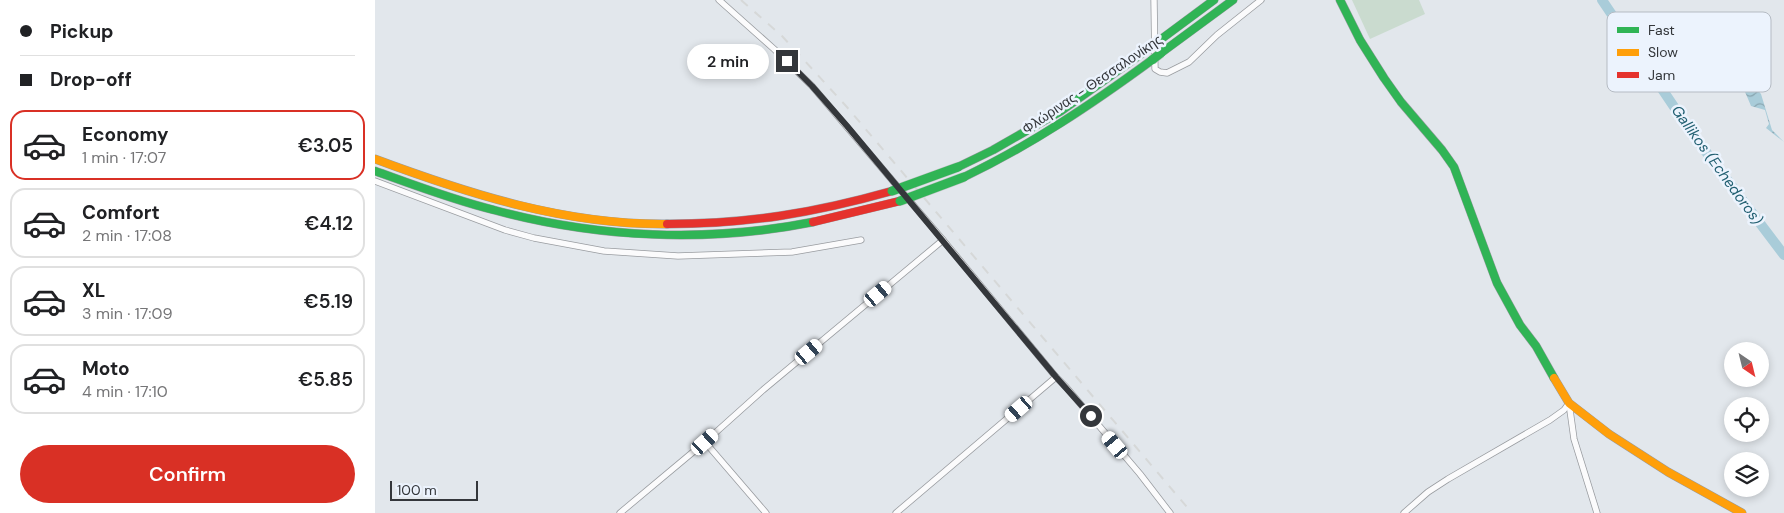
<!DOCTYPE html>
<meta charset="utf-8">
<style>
body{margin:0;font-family:"DM Sans",sans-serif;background:#f6f6f6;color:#202124;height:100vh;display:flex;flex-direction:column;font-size:19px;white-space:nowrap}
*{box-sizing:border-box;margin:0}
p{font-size:16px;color:#757577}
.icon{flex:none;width:28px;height:28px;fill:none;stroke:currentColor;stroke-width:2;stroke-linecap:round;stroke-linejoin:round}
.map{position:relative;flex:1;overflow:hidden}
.panel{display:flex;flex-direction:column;background:#fff;width:375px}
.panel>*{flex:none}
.banner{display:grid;align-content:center;height:110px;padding:0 20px;background:#fff}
.needle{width:32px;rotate:145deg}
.buttons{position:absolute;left:1349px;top:342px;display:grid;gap:10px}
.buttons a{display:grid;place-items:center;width:45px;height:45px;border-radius:50%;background:#fff;box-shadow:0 2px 8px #0003;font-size:25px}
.scale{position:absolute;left:15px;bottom:12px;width:88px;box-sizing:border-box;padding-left:5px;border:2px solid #34373b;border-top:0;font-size:14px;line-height:18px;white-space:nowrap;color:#34373b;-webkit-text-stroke:4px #ecf3fd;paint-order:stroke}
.end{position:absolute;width:22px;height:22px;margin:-11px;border:6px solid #34373b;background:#fff;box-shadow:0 0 0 2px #fff}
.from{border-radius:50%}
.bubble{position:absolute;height:35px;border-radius:18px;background:#fff;box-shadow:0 2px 8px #0003;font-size:16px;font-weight:600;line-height:35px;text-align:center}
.car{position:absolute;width:15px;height:30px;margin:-15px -8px;border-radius:6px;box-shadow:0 0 4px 1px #0007;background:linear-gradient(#fff 24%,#345 0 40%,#fff 0 76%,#345 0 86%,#fff 0)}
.banner b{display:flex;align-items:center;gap:18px;height:48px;font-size:19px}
.banner b+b{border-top:1px solid #e0e0e0}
.banner i{width:12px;height:12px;background:#202124}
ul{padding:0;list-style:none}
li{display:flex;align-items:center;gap:15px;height:70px;margin:0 10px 8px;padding:0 10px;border:2px solid #e0e0e0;border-radius:15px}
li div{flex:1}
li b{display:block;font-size:19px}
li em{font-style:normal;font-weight:600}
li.selected{border-color:#d93025}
li>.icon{width:45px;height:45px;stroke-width:1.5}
.action{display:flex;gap:10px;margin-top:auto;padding:10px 20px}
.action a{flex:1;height:58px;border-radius:30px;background:#d93025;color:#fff;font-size:20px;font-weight:600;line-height:58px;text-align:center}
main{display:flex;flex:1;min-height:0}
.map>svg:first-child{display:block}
.grass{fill:#cadbcf}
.water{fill:url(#water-waves)}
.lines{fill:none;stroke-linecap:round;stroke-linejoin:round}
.river{stroke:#a9ccd9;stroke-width:10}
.street-casing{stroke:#999ca0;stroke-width:7}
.fast-casing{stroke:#999ca0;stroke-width:9}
.slow-casing{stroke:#999ca0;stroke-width:9}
.jam-casing{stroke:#999ca0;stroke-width:9}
.street{stroke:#fbfbfc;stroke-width:5.5}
.fast{stroke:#30b455;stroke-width:8}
.slow{stroke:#ff9f0a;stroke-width:8}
.jam{stroke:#e5322d;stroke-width:8}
.rail{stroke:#d6d8d8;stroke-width:2;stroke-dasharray:9 9;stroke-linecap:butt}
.fast-bridge-casing{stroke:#c1c3c5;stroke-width:10;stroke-linecap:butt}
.fast-bridge{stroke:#30b455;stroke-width:9}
.route{stroke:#34373b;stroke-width:6}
.labels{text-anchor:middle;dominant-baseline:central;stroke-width:5;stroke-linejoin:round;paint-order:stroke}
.street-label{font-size:14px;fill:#34373b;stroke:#ecf3fd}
.water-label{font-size:15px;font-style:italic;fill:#226072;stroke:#ecf3fd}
.key{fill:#ecf3fd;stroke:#b5bbc3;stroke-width:1}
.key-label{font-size:14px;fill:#34373b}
</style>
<main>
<section class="panel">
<div class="banner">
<b><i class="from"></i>Pickup</b>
<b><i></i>Drop-off</b>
</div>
<ul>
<li class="selected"><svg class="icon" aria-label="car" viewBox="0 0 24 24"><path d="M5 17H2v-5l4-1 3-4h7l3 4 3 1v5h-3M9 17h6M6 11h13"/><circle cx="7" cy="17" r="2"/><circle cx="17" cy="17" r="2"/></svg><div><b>Economy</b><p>1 min · 17:07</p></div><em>€3.05</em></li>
<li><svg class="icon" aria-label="car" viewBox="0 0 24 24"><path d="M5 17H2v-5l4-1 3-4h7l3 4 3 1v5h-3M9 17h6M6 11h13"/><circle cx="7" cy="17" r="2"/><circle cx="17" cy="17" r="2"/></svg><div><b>Comfort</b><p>2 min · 17:08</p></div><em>€4.12</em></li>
<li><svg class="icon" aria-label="car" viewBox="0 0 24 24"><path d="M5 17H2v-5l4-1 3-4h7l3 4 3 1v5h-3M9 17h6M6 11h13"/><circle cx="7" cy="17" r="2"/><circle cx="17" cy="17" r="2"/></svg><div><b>XL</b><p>3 min · 17:09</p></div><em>€5.19</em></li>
<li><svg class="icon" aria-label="car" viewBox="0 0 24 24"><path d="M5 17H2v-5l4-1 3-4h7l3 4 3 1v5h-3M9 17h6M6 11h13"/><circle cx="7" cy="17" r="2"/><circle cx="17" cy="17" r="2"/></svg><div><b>Moto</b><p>4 min · 17:10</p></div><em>€5.85</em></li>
</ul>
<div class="action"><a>Confirm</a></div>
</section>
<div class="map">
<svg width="1409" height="513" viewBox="0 0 1409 513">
<defs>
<pattern id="water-waves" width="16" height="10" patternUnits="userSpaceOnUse" patternTransform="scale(1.25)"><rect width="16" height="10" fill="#a9ccd9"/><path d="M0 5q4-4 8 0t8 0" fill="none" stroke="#8aa6b1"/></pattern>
</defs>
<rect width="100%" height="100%" fill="#e2e7ec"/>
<path class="grass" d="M977,0h67l6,14 -55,25z"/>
<path class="water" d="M1373,79l13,15 11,36 12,12 -18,-14 3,-4 -4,-14 -14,-4 -11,-26z"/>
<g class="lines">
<path class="river" d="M1227,0l89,132 93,123"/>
<defs>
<g id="street">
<path d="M344,0l55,49 38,37 131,154 113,137 10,10 74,87 30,39"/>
<path d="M779,0l1,69 5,3 7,1 22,-11 28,-27 44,-35"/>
<path d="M0,181l130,49 29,8 70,13 74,5 114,-4 69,-12"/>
<path d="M1194,403l5,36 23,74"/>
<path d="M330,442l61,71"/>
<path d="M245,513l85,-71 58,-52 180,-150"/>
<path d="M521,513l160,-136"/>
<path d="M1029,513l24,-21 20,-13 102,-59 14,-10 5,-7"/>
</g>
<g id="fast">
<path d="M965,0l20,40 24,38 17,24 41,48 12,17 43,116 23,42 16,21 18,32"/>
<path d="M785,40l54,-40"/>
<path d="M786,53l72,-53"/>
<path d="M583,167l35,-17 68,-39 90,-64"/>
<path d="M0,171c39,14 78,29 119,39 103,28 214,33 319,12"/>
<path d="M589,177c67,-32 128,-73 188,-117"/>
</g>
<g id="slow">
<path d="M0,159c94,35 190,66 292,65"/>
<path d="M1179,378l15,25 40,31 59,38 74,41"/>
</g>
<g id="jam">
<path d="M438,222l87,-21"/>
<path d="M292,224c81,0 147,-11 225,-33"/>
</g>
</defs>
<use href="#street" class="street-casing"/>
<use href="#fast" class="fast-casing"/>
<use href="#slow" class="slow-casing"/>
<use href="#jam" class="jam-casing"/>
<use href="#street" class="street"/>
<use href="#fast" class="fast"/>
<use href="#slow" class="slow"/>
<use href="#jam" class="jam"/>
<path class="rail" d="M366,0l41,36 64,70 346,407"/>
<defs>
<g id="fast-bridge">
<path d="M776,47l9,-7"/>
<path d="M777,60l9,-7"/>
<path d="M517,191l66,-24"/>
<path d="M525,201l64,-24"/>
</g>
</defs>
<use href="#fast-bridge" class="fast-bridge-casing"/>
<use href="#fast-bridge" class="fast-bridge"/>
</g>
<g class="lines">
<path class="route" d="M412,61l25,25 35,40 209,251 35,39"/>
</g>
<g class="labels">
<g class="street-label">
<text transform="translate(717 84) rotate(-34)">Φλώρινας - Θεσσαλονίκης</text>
</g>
<g class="water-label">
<text transform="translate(1342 165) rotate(54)">Gallikos (Echedoros)</text>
</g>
</g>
<rect x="1232" y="12" width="164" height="80" rx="8" class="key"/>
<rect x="1242" y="27" width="22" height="6" fill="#30b455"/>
<rect x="1242" y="49" width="22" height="7" fill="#ff9f0a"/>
<rect x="1242" y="72" width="22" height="6" fill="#e5322d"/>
<g class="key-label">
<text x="1273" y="35">Fast</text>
<text x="1273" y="57">Slow</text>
<text x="1273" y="80">Jam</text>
</g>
</svg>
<div class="buttons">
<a><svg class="needle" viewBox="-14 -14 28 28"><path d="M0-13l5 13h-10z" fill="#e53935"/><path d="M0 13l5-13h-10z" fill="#757577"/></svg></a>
<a><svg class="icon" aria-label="locate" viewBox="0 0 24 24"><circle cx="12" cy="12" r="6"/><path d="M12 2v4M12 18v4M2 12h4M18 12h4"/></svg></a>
<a><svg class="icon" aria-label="layers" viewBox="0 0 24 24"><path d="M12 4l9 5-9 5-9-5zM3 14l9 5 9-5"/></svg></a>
</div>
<div class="scale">100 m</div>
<i class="end from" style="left:716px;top:416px"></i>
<i class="end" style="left:412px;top:61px"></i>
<div class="bubble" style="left:312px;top:44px;width:82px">2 min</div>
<i class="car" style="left:503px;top:294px;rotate:50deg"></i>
<i class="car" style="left:434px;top:352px;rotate:50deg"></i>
<i class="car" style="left:644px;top:409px;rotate:229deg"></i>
<i class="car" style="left:330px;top:442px;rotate:48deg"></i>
<i class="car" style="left:740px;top:445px;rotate:320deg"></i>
</div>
</main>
